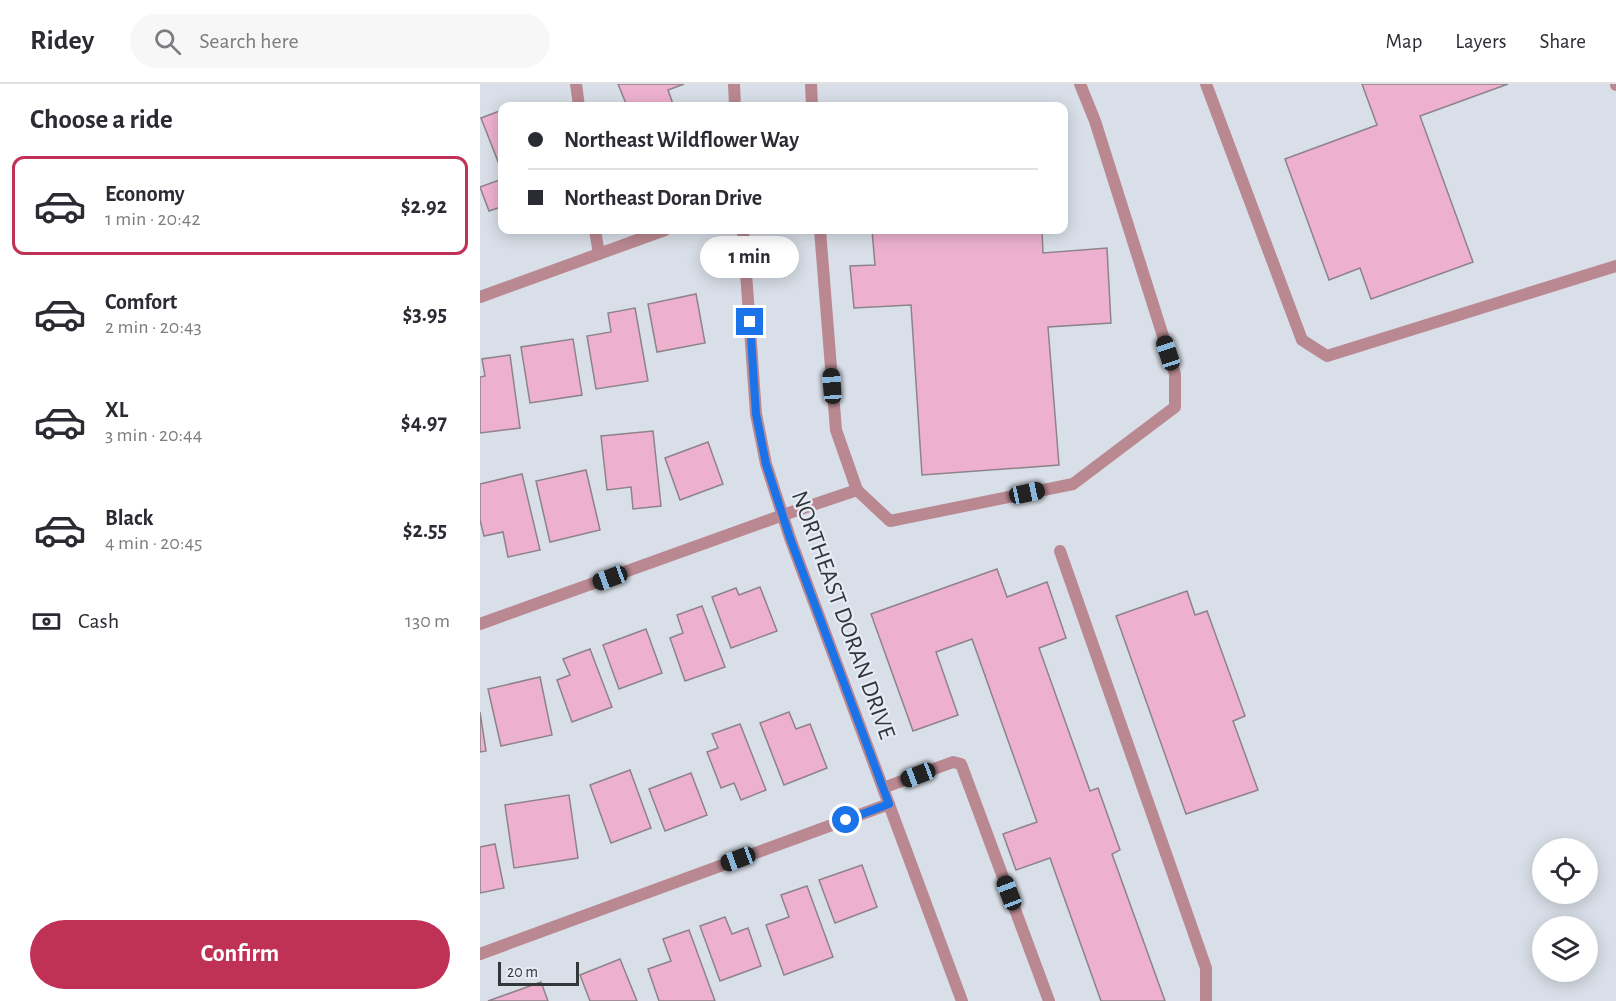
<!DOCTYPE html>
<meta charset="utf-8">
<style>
body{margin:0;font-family:"Alegreya Sans",sans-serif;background:#f7f7f7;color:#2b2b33;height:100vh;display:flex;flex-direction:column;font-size:22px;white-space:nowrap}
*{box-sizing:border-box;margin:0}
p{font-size:20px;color:#7c7c81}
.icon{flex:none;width:33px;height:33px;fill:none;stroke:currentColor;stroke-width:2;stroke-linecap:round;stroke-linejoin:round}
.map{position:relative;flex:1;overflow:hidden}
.side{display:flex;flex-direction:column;background:#fff;width:480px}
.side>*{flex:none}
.hud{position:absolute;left:18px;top:18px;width:570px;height:132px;border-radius:12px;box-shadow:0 3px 15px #0003;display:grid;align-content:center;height:132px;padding:0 30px;background:#fff}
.tools{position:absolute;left:1052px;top:754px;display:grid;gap:12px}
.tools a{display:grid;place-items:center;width:66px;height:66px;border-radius:50%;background:#fff;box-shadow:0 3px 15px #0003;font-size:30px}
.scale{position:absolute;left:18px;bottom:15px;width:81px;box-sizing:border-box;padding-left:6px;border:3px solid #34373a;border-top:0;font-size:16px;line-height:21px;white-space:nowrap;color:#34373a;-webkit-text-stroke:4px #e6ecf6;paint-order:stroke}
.end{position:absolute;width:27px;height:27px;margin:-14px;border:8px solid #1a73e8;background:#fff;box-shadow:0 0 0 3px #fff}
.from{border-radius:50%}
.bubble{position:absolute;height:42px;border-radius:21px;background:#fff;box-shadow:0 3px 15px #0003;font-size:20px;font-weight:700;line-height:42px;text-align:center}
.car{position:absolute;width:18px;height:36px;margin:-18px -9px;border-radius:8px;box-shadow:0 0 4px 2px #0007;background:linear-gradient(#222 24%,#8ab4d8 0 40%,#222 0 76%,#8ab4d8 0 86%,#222 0)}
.hud b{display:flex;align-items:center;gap:21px;height:57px;font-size:22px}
.hud b+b{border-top:2px solid #e1e1e2}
.hud i{width:15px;height:15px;background:#2b2b33}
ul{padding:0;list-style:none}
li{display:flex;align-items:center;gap:18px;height:99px;margin:0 12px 9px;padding:0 18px;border:3px solid transparent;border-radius:12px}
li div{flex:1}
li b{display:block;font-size:22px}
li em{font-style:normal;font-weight:700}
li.active{border-color:#c03156}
li>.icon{width:54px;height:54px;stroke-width:1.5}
h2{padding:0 30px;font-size:27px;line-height:72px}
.pay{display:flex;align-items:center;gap:15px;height:66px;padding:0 30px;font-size:22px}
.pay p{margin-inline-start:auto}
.button{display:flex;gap:12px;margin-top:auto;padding:12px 30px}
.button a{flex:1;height:69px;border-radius:36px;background:#c03156;color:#fff;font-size:24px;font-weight:700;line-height:69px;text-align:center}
header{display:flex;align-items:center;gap:36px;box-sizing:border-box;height:84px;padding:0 30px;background:#fff;border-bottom:2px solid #e1e1e2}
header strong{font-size:28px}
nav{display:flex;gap:33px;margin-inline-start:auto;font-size:21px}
.search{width:420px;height:54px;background:#f7f7f7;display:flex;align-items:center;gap:15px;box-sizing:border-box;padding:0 21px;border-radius:33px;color:#7c7c81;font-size:22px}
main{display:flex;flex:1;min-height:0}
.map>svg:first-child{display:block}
.building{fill:#edb1cf;stroke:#8d8388;stroke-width:1.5}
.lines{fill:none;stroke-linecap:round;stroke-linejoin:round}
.service{stroke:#ba8891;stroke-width:12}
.minor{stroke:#ba8891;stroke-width:12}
.route{stroke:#1a73e8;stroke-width:8}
.labels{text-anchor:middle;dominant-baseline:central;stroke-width:4.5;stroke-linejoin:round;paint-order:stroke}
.street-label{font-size:24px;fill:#34373a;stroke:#e6ecf6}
</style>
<header>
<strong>Ridey</strong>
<div class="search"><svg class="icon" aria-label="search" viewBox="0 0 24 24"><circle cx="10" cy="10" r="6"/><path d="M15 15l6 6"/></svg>Search here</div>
<nav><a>Map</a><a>Layers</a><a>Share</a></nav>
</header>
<main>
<section class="side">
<h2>Choose a ride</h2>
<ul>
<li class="active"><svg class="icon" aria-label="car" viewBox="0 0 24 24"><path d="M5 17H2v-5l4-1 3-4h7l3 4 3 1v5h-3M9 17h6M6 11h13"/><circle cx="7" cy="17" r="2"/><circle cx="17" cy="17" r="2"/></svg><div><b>Economy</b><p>1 min · 20:42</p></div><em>$2.92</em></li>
<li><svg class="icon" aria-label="car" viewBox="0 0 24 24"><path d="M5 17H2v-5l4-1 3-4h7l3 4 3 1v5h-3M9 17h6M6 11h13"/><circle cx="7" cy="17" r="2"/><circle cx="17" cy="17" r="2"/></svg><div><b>Comfort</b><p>2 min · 20:43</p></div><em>$3.95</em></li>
<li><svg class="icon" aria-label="car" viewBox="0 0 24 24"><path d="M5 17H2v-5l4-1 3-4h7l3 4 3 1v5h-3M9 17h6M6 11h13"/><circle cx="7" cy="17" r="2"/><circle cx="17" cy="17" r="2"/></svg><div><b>XL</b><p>3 min · 20:44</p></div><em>$4.97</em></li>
<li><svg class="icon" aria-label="car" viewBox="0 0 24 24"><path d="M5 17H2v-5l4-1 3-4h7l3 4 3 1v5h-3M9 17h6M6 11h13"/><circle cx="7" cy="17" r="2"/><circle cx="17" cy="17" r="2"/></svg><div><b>Black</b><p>4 min · 20:45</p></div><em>$2.55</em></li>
</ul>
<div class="pay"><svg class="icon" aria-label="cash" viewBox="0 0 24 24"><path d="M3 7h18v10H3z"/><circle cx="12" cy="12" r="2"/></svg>Cash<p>130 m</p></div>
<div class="button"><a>Confirm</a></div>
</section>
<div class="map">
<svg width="1136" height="917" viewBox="0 0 1136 917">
<rect width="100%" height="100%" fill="#d9dfe8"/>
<g class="building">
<path d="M138,0h66l-16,6 5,14 -7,2h-39z"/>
<path d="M882,0h146l-88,32 53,146 -102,37 -11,-31 -31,12 -44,-121 92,-34z"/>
<path d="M22,26v53l-3,1 -18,-46z"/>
<path d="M22,95v33l-1,-5 -12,4 -9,-24z"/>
<path d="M392,146h170l1,23 64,-5 4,75 -63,4 11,138 -137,10 -11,-170 -57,3 -4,-42 25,-1z"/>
<path d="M216,210l9,49 -48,9 -9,-48z"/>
<path d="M155,224l13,73 -52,8 -9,-53 24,-4 -3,-19z"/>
<path d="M93,255l9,56 -52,8 -9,-56z"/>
<path d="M30,271l10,73 -40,5v-56l5,-1 -3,-17z"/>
<path d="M173,347l8,75 -28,3 -2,-22 -24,3 -6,-54z"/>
<path d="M228,358l15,42 -43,16 -15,-42z"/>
<path d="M106,386l14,60 -50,12 -14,-61z"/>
<path d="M42,390l18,76 -32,7 -5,-25 -19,4 -4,-16v-36z"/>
<path d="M517,485l10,28 40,-15 19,56 -27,10 51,143 8,-3 22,62 -8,4 53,147h-64l-51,-143 -34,12 -13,-36 34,-12 -65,-183 -36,13 22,63 -45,16 -42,-117z"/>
<path d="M280,503l17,44 -46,17 -19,-51 24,-9 3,7z"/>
<path d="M707,507l8,24 12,-4 38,105 -12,5 25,69 -72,24 -70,-198z"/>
<path d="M222,522l23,61 -40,14 -15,-43 13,-5 -6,-18z"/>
<path d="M166,545l16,44 -43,16 -16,-44z"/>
<path d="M110,565l22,58 -40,15 -15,-42 13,-5 -7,-16z"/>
<path d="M60,593l12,58 -51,11 -13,-57z"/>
<path d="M0,628l6,39 -6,1z"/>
<path d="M309,628l7,17 14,-5 17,44 -43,17 -24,-62z"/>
<path d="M260,640l26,66 -25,10 -7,-17 -13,5 -14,-36 11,-4 -6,-14z"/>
<path d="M150,686l21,58 -40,15 -21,-58z"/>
<path d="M211,689l16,42 -42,16 -16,-42z"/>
<path d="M89,711l9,63 -64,10 -9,-63z"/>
<path d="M15,760l9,44 -24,5v-46z"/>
<path d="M382,781l15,42 -42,16 -16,-43z"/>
<path d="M327,802l26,71 -49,18 -18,-50 23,-8 -8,-22z"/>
<path d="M245,833l7,17 16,-6 13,38 -41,15 -20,-55z"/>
<path d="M209,846l26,71h-56l-11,-32 23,-8 -8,-22z"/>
<path d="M140,875l17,42h-47l-10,-26z"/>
<path d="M61,898l7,19h-60z"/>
</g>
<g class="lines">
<g class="service">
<path d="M331,0l1,22"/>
<path d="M726,0l96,256 25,16 289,-90"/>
<path d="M1136,0v1"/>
<path d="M340,146l16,200 21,60"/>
<path d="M303,431l74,-25 33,31 183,-37 102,-77v-33l-80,-253 -15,-37"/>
<path d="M580,467l146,417v33"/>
<path d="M403,704l70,-26 8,2 88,237"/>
</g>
<g class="minor">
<path d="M96,0l3,22"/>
<path d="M254,0l1,22"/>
<path d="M115,146l4,24"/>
<path d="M263,146l13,184 10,50 24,74 172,463"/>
<path d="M0,213l185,-67"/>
<path d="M0,540l303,-109"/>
<path d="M0,870l409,-150"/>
</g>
</g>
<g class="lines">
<path class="route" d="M270,238l6,92 10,50 24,74 99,266 -43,16"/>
</g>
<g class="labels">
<g class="street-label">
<text transform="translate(363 531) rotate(70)">NORTHEAST DORAN DRIVE</text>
</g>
</g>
</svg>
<div class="tools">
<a><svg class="icon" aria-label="locate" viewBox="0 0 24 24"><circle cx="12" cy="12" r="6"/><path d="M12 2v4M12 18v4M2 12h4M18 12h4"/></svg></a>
<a><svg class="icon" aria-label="layers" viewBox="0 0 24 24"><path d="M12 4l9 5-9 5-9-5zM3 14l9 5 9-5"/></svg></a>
</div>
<div class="scale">20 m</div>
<i class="end from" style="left:366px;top:736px"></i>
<i class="end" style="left:270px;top:238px"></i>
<div class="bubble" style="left:220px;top:152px;width:99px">1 min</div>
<i class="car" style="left:688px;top:269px;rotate:342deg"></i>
<i class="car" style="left:352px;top:302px;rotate:356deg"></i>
<i class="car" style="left:547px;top:409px;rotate:78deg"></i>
<i class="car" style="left:130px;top:494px;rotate:250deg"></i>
<i class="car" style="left:438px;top:691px;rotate:249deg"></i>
<i class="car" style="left:258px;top:775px;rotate:250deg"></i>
<i class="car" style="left:529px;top:809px;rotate:339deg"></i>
<div class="hud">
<b><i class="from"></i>Northeast Wildflower Way</b>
<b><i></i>Northeast Doran Drive</b>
</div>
</div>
</main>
